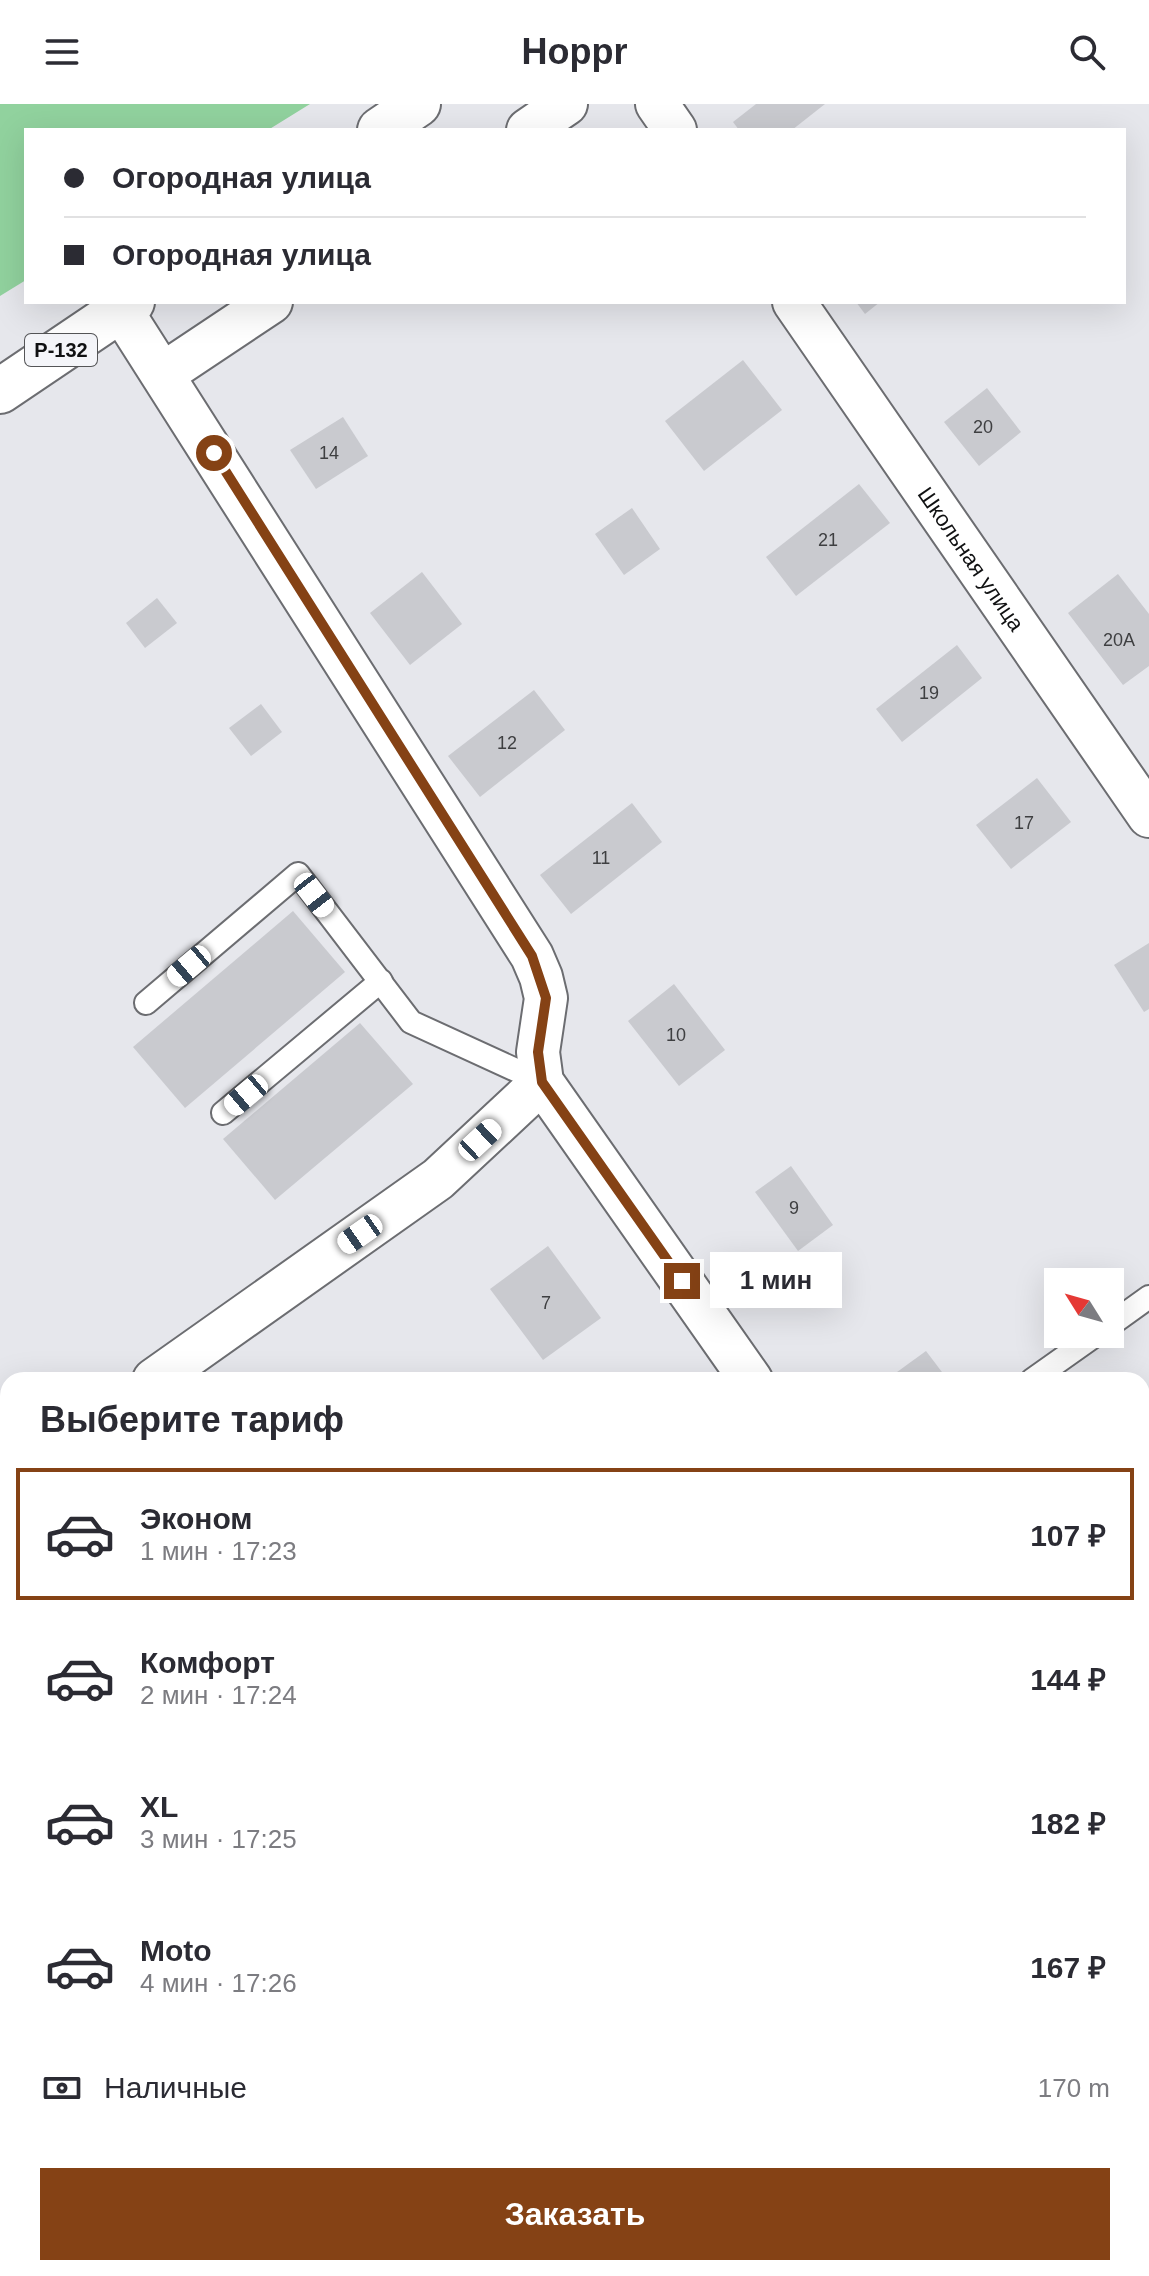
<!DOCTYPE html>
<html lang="ru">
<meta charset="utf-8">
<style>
body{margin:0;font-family:Arial,sans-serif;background:#f2f2f3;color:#2b2b33;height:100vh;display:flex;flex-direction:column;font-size:30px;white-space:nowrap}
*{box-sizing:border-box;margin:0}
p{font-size:26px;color:#7c7c81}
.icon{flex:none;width:44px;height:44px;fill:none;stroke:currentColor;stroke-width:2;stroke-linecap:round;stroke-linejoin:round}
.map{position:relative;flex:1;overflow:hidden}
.panel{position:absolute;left:0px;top:1268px;width:1150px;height:904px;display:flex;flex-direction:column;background:#fff;border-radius:24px 24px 0 0;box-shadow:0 8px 32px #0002}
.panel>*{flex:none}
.top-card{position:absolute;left:24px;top:24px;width:1102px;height:176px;border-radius:0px;box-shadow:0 8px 32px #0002;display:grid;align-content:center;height:176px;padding:0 40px;background:#fff}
.needle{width:52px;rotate:307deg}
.fabs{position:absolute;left:1044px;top:1164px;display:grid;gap:16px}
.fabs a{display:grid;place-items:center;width:80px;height:80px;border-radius:0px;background:#fff;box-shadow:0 8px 32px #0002;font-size:40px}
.end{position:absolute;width:36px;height:36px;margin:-18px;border:10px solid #854215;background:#fff;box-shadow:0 0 0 4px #fff}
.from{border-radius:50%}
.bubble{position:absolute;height:56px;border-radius:0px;background:#fff;box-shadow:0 8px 32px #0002;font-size:26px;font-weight:800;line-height:56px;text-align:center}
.car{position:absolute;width:24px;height:48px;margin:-24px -12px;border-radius:10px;box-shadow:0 0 6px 2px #0007;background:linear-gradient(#fff 24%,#345 0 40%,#fff 0 76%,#345 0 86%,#fff 0)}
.top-card b{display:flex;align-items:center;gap:28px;height:76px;font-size:30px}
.top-card b+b{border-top:2px solid #e1e1e2}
.top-card i{width:20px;height:20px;background:#2b2b33}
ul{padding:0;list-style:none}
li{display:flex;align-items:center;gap:24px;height:132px;margin:0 16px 12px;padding:0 24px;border:4px solid transparent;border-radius:0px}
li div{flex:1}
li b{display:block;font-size:30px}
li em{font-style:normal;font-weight:800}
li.selected{border-color:#854215}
li>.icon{width:72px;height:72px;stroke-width:1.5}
h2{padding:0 40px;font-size:36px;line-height:96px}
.pay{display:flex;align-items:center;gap:20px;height:88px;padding:0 40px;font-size:30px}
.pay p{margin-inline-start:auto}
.primary-button{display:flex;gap:16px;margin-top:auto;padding:16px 40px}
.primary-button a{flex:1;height:92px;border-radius:0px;background:#854215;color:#fff;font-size:32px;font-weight:800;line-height:92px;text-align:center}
header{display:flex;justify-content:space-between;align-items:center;height:104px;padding:0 40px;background:#fff;font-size:36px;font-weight:800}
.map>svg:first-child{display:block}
.green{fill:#91d29e}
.building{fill:#c9cacf}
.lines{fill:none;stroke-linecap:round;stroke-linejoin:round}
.service-casing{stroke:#6c6d71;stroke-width:26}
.minor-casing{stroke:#6c6d71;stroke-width:46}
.trunk-casing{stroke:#6c6d71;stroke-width:48}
.service{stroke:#fff;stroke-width:22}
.minor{stroke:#fff;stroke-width:42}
.trunk{stroke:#fff;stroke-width:44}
.route{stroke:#854215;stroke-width:10}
.labels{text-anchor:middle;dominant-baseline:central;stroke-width:8;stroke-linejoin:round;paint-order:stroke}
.number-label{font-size:18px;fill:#3e3f41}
.shield{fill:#f4f5f9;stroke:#545557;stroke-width:2}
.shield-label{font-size:20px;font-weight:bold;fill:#101112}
.street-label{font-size:22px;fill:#101112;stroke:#f4f5f9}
</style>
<header><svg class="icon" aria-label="menu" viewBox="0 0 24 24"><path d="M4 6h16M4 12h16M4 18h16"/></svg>Hoppr<svg class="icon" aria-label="search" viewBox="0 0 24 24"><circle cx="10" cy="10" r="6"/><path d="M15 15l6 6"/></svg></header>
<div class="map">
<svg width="1149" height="2172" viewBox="0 0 1149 2172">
<rect width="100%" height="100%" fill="#e6e7ec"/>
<path class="green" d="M0,0h310l-42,26h-242v150l-26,16z"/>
<g class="building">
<path d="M756,0h69l-33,26h-53l-6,-8z"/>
<path d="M856,198h24l-15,12z"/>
<path d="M743,256l39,50 -78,61 -39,-50z"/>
<path d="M987,284l34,44 -42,34 -35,-44z"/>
<path d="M343,313l25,39 -52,33 -26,-39z"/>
<path d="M859,380l31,39 -94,73 -30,-39z"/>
<path d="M632,404l28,41 -36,26 -29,-41z"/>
<path d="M422,468l40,52 -52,41 -40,-52z"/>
<path d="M1118,470l31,40v52l-26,19 -55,-72z"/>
<path d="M157,494l20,25 -32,25 -19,-25z"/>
<path d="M957,541l25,33 -80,64 -26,-33z"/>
<path d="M534,586l31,40 -85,67 -32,-41z"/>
<path d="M261,600l21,28 -31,24 -22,-28z"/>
<path d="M1037,674l34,44 -60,47 -35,-44z"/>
<path d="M632,699l30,39 -91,72 -31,-39z"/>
<path d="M293,807l52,61 -160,136 -52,-61z"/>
<path d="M1149,839v66l-5,3 -30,-47z"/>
<path d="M674,880l51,66 -46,36 -51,-65z"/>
<path d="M360,919l53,61 -138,116 -52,-61z"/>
<path d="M791,1062l42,59 -35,26 -43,-59z"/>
<path d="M548,1142l53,72 -58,42 -53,-71z"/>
<path d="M926,1247l22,29h-62z"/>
<path d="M1142,1531l7,9v70l-7,5z"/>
<path d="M1142,1988l7,10v46l-7,5z"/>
<path d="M741,2164h27l5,8h-44z"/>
</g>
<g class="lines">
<defs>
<g id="service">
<path d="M146,899l152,-129 113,148 131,60"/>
<path d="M223,1009l158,-132"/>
<path d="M1110,1221l39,-28"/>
<path d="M1032,1276l65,-46"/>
</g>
<g id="minor">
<path d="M657,0l18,26"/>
<path d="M528,26l38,-26"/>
<path id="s1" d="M794,198l355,514"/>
<path d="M121,206l411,646 9,21 5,21 -8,54 4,30 209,298"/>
<path d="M163,270l108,-72"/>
<path d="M154,1276l284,-201 104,-97"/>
<path d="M1142,1824l7,10"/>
<path d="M424,2164v8"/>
</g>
<g id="trunk">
<path d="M380,26l38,-26"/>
<path d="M0,287l132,-89"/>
</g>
</defs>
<use href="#service" class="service-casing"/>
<use href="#minor" class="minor-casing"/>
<use href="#trunk" class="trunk-casing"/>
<use href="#service" class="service"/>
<use href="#minor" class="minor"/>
<use href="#trunk" class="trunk"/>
</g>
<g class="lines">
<path class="route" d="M214,349l318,503 14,42 -8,54 4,30 140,199"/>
</g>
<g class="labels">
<g class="number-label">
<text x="983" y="323">20</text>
<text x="329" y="349">14</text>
<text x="828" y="436">21</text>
<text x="1119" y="536">20А</text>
<text x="929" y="589">19</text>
<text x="507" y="639">12</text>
<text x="1024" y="719">17</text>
<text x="601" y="754">11</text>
<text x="676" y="931">10</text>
<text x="794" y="1104">9</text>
<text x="546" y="1199">7</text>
</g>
<rect class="shield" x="25" y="230" width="72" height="32" rx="6"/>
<g class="shield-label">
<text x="61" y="246">Р-132</text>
</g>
<g class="street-label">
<text stroke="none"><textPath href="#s1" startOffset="312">Школьная улица</textPath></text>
</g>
</g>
</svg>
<div class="fabs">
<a><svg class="needle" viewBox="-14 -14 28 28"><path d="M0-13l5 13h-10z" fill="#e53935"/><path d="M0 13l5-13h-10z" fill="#7c7c81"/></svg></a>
</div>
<i class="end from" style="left:214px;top:349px"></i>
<i class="end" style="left:682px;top:1177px"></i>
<div class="bubble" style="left:710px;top:1148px;width:132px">1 мин</div>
<i class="car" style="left:314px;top:791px;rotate:142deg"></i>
<i class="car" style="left:189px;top:862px;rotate:230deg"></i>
<i class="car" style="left:246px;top:991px;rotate:230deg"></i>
<i class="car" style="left:480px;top:1036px;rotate:47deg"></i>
<i class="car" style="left:360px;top:1130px;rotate:235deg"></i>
<div class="top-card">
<b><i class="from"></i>Огородная улица</b>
<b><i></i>Огородная улица</b>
</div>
<section class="panel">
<h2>Выберите тариф</h2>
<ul>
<li class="selected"><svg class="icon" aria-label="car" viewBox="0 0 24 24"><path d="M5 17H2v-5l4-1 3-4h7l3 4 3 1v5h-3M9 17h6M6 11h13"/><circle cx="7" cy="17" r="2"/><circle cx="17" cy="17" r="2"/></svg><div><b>Эконом</b><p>1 мин · 17:23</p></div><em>107 ₽</em></li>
<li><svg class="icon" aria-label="car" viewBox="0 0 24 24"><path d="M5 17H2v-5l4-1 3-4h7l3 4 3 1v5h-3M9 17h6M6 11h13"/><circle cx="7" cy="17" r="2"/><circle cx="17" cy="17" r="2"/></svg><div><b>Комфорт</b><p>2 мин · 17:24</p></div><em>144 ₽</em></li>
<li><svg class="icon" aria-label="car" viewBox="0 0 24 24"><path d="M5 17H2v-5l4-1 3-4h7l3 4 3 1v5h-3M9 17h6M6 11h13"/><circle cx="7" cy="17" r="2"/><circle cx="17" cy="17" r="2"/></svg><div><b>XL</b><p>3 мин · 17:25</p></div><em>182 ₽</em></li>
<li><svg class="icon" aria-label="car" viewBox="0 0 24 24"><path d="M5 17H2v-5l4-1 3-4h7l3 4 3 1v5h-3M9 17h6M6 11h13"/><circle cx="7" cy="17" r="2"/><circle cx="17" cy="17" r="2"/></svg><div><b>Moto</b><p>4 мин · 17:26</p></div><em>167 ₽</em></li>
</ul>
<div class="pay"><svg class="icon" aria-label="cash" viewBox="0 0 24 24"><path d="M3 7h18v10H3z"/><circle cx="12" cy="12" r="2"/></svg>Наличные<p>170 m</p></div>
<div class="primary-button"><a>Заказать</a></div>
</section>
</div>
